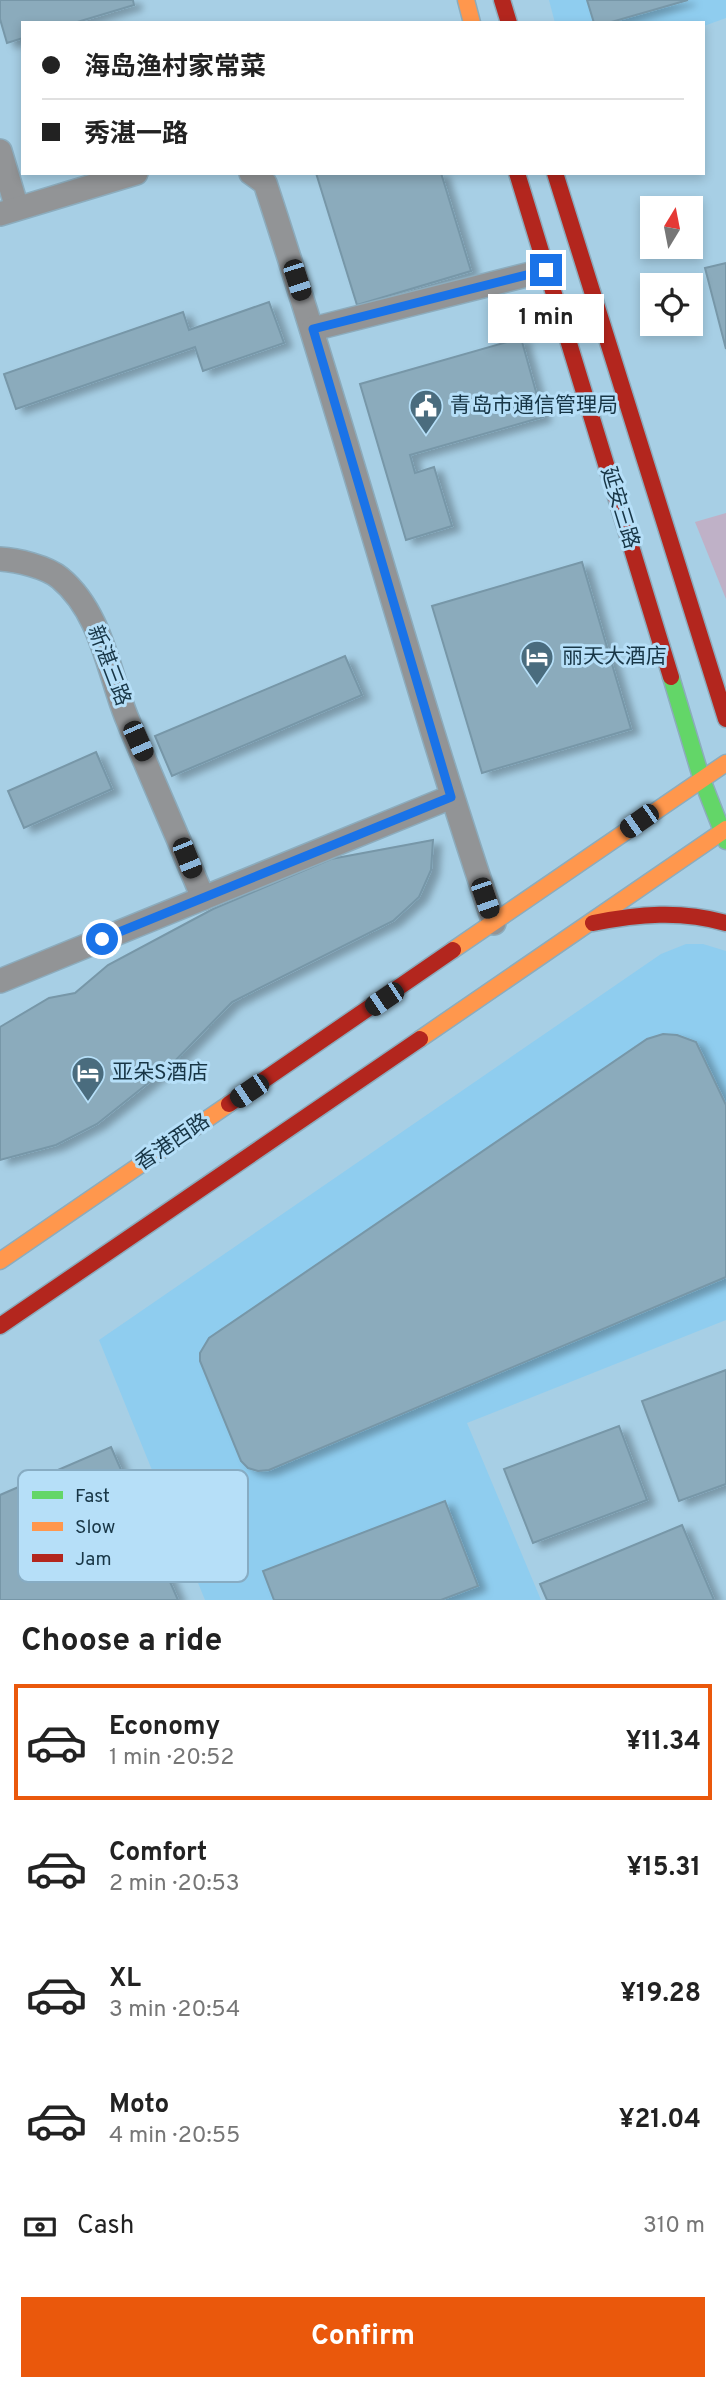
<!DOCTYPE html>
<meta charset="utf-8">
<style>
body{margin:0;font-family:Overpass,"Noto Sans SC",sans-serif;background:#f6f6f6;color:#222;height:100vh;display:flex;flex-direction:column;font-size:26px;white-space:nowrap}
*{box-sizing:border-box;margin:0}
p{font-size:23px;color:#767676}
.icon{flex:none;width:38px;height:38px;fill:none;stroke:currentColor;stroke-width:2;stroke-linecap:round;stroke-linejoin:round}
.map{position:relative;height:1600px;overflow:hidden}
.drawer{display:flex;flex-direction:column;background:#fff;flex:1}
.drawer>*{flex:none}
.banner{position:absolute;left:21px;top:21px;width:684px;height:154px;border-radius:0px;box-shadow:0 4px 10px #0003;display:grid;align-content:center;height:154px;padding:0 21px;background:#fff}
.needle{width:46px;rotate:10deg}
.tools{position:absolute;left:640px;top:196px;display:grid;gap:14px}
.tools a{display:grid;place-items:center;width:63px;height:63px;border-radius:0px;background:#fff;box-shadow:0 4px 10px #0003;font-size:35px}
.end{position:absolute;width:32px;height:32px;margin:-16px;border:9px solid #1a73e8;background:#fff;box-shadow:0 0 0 4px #fff}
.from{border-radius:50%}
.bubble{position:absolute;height:49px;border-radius:0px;background:#fff;box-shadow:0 4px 10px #0003;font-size:23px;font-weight:700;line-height:49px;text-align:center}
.car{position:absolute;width:21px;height:42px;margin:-21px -10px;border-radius:9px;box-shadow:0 0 5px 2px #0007;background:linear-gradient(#222 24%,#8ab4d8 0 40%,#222 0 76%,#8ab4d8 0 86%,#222 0)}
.banner b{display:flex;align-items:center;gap:24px;height:66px;font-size:26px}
.banner b+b{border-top:2px solid #e0e0e0}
.banner i{width:18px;height:18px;background:#222}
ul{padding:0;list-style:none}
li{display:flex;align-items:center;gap:21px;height:116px;margin:0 14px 10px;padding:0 7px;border:4px solid transparent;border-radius:0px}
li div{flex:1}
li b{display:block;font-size:26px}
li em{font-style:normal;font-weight:700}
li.current{border-color:#ea580c}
li>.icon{width:63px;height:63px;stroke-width:1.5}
h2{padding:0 21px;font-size:32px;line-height:84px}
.pay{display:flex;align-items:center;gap:18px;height:77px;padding:0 21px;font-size:26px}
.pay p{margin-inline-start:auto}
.button{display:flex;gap:14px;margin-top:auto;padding:14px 21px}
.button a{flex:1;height:80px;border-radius:0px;background:#ea580c;color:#fff;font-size:28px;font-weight:700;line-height:80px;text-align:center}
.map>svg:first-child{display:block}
.built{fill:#8fcdef}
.green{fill:#bfb1c7}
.building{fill:#8babbc;stroke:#7797a8;stroke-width:2;filter:url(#shadow)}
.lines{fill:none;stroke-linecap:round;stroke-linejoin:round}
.street-casing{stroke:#8cacbd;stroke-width:26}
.fast-casing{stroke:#8cacbd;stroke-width:19}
.slow-casing{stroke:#8cacbd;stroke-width:19}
.jam-casing{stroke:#8cacbd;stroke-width:19}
.street{stroke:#929496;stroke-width:23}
.fast{stroke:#63d668;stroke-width:16}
.slow{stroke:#ff974d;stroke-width:16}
.jam{stroke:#b3261e;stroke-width:16}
.route{stroke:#1a73e8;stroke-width:9}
.labels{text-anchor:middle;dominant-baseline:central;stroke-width:6;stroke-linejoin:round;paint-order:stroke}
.poi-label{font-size:21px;fill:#183646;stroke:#b6dff8;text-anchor:start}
.street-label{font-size:21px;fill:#183646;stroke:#b6dff8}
.key{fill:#b6dff8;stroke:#87acc3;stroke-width:2}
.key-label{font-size:19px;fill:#183646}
</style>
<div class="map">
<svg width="726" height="1600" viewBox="0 0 726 1600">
<defs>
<filter id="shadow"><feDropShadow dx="8" dy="4.5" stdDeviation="3.5" flood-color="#0004"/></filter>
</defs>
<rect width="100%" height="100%" fill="#a7cfe5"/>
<g class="built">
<path d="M549,0h177v18l-22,8v-3h-149z"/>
<path d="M686,944h17l23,7v369l-259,103 74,177h-336l-106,-260 562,-386z"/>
</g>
<path class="green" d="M726,513v86l-31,-77z"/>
<g class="building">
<path d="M0,0h133l1,5 -60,18h-51v15l-16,5 -7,-24z"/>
<path d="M587,0h101l-80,23h-14z"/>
<path d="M316,173h125l30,98 -114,34z"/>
<path d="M726,263v86l-21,-81z"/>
<path d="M269,302l15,41 -81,28 -8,-24 -179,62 -12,-35 179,-62 6,18z"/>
<path d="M521,338l22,79 -133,38 5,18 19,-6 18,59 -46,14 -46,-156z"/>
<path d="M582,562l49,167 -149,44 -50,-167z"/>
<path d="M345,656l17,39 -190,81 -17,-40z"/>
<path d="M96,752l16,37 -88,39 -16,-37z"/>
<path d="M433,840l-2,30 -12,27 -26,24 -161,81 -60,62 -75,60 -41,21 -56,15v-133l49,-29 26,-5 33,-28 105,-56 118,-50z"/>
<path d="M663,1034l14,1 19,7 30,63v172l-457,193 -11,1 -10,-3 -7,-7 -41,-100v-8l9,-15 438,-299z"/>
<path d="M726,1370v114l-47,17 -37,-100z"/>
<path d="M619,1426l28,74 -114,43 -29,-74z"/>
<path d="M111,1447l67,153h-178v-105z"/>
<path d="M445,1501l33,85 -37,14h-167l-11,-29z"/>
<path d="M682,1525l32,75h-167l-7,-16z"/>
</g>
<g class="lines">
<defs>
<g id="street">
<path d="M0,151l17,57"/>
<path d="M251,173l14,10c81,245 146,495 229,740"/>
<path d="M0,214l136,-41"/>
<path d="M313,329l233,-59"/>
<path d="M0,559c17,1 47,8 60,19 41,34 48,92 66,138 25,61 52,121 77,182"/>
<path d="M0,981l451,-184"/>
</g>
<path id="fast" d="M671,677l30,100 25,64"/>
<g id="slow">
<path d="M466,0l6,23"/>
<path d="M453,950l273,-187"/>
<path d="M420,1039l306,-210"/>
<path d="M0,1261l229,-157"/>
</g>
<g id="jam">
<path d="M502,0l7,23"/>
<path d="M517,173l154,504"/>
<path d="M555,173l171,546"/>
<path d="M593,923c45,-9 88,-13 133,0"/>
<path d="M229,1104l224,-154"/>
<path d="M0,1326l420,-287"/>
</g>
</defs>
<use href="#street" class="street-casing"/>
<use href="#fast" class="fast-casing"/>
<use href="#slow" class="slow-casing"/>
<use href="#jam" class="jam-casing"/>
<use href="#street" class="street"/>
<use href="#fast" class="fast"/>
<use href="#slow" class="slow"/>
<use href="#jam" class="jam"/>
</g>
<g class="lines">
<path class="route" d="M102,939l349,-142 -138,-468 233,-59"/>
</g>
<defs>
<symbol id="civic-pin" viewBox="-11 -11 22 30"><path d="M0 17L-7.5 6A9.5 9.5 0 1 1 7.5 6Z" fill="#4a6c7e" stroke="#b6dff8"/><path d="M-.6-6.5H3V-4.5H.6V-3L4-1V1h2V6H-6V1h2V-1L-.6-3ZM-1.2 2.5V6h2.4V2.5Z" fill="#fff"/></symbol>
<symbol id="hotel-pin" viewBox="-11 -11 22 30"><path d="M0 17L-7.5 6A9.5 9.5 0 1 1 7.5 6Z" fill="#4a6c7e" stroke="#b6dff8"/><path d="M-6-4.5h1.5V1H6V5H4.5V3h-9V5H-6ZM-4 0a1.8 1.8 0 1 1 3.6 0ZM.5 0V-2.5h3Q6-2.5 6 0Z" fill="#fff"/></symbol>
</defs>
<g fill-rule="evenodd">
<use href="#civic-pin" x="407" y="387" width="38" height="52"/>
<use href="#hotel-pin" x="518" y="638" width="38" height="52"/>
<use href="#hotel-pin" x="69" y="1054" width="38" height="52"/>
</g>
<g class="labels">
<g class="poi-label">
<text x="450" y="406">青岛市通信管理局</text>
<text x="562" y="657">丽天大酒店</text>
<text x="112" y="1073">亚朵S酒店</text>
</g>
<g class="street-label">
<text transform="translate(619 508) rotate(73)">延安三路</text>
<text transform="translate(108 666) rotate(69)">新湛三路</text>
<text transform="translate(173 1143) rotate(-34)">香港西路</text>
</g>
</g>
<rect x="18" y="1470" width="230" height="112" rx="10" class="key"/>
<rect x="32" y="1491" width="31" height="8" fill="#63d668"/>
<rect x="32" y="1522" width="31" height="9" fill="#ff974d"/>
<rect x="32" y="1554" width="31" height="8" fill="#b3261e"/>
<g class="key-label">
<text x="75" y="1502">Fast</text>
<text x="75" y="1533">Slow</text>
<text x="75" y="1565">Jam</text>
</g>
</svg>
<div class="tools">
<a><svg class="needle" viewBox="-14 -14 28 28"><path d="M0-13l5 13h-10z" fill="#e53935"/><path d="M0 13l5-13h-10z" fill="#767676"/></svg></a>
<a><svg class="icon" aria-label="locate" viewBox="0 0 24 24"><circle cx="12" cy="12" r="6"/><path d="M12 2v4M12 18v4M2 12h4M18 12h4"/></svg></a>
</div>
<i class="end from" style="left:102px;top:939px"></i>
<i class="end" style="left:546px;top:270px"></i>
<div class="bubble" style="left:488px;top:294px;width:116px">1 min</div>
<i class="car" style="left:297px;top:280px;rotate:162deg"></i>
<i class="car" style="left:138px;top:741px;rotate:156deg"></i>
<i class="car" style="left:639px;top:821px;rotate:235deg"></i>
<i class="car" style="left:187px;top:858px;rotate:158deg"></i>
<i class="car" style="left:485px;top:898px;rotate:161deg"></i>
<i class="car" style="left:384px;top:999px;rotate:236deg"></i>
<i class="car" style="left:249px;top:1091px;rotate:236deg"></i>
<div class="banner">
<b><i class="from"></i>海岛渔村家常菜</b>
<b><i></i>秀湛一路</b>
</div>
</div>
<section class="drawer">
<h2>Choose a ride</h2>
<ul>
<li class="current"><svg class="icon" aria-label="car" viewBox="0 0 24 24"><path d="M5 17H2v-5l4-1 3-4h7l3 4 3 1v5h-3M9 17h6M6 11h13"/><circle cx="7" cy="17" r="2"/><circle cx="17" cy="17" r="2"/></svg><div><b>Economy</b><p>1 min · 20:52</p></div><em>¥11.34</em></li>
<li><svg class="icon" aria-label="car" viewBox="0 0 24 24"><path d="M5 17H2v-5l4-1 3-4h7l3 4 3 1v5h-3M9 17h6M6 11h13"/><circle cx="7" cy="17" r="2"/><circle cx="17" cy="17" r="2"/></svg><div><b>Comfort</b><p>2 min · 20:53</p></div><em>¥15.31</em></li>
<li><svg class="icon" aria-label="car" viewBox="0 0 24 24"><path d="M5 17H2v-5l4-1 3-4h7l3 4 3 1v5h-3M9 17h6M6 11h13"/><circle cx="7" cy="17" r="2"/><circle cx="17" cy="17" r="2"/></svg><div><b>XL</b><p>3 min · 20:54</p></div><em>¥19.28</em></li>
<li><svg class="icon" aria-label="car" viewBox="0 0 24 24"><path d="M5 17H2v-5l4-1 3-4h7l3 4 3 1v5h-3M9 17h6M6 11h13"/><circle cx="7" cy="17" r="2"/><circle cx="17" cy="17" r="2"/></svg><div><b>Moto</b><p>4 min · 20:55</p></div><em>¥21.04</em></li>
</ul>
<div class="pay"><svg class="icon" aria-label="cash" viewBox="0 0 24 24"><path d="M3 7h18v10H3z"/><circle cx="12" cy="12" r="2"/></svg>Cash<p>310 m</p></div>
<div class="button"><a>Confirm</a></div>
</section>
